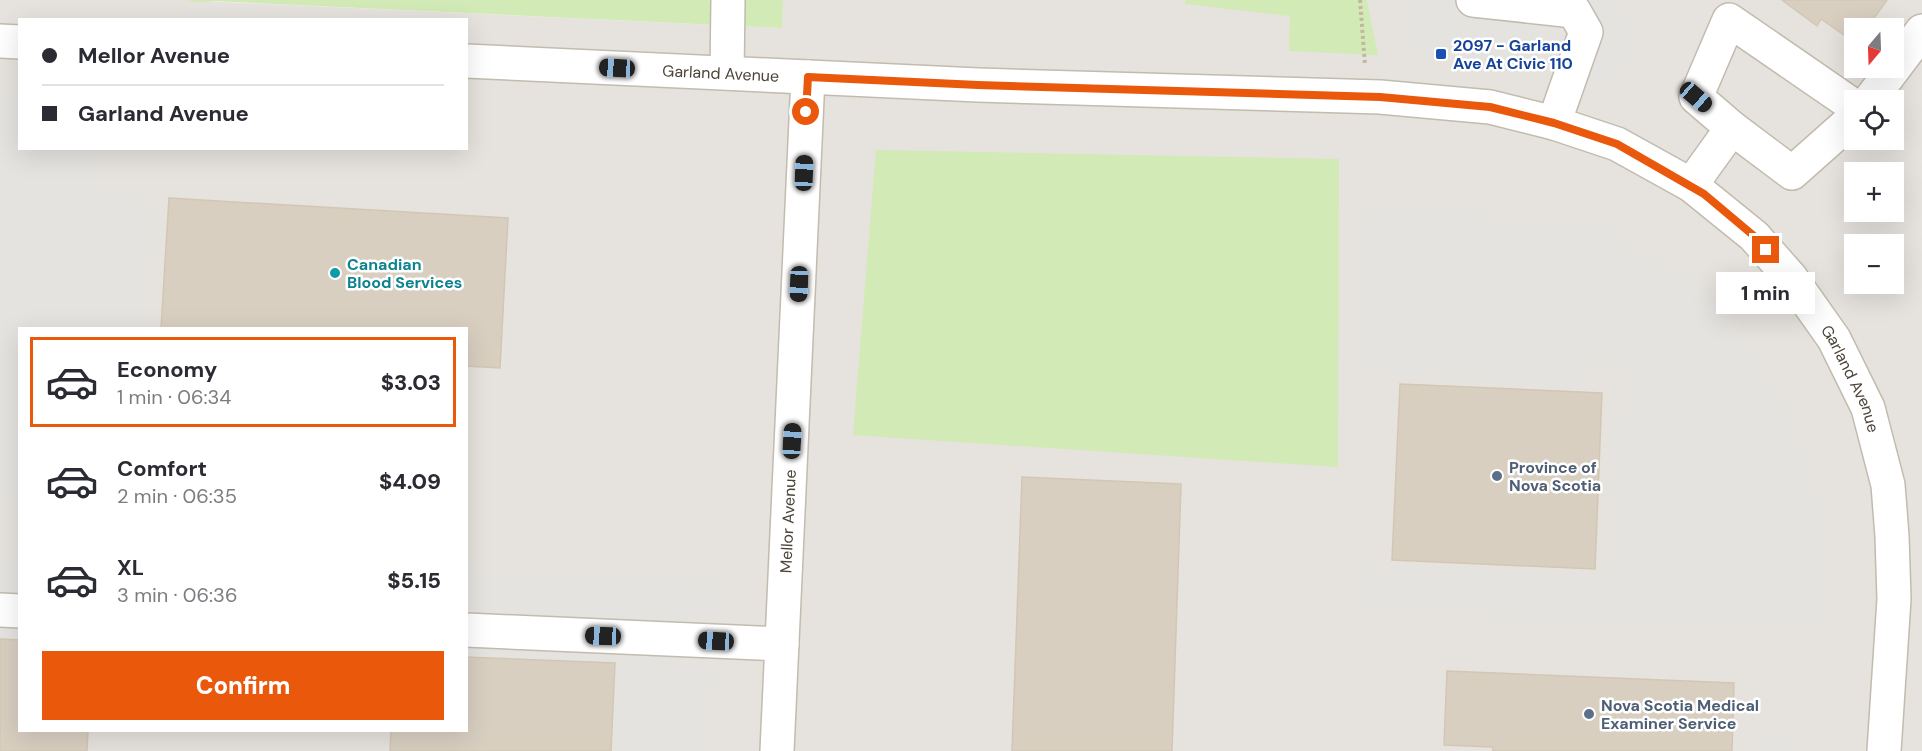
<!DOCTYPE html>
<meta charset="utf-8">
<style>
body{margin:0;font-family:"DM Sans",sans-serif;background:#f2f2f3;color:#2b2b33;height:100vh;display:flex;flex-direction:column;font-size:22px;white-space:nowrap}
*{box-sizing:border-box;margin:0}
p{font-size:20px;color:#7c7c81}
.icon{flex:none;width:33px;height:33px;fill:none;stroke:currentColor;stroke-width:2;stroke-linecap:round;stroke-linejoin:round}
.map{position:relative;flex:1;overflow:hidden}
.panel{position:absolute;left:18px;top:327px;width:450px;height:405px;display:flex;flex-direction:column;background:#fff;border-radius:0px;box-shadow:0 6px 24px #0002}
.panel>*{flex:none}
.hud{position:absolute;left:18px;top:18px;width:450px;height:132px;border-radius:0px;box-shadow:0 6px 24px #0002;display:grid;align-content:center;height:132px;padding:0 24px;background:#fff}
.needle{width:39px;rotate:199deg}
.buttons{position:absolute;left:1844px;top:18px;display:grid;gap:12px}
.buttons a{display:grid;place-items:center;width:60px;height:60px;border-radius:0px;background:#fff;box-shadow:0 6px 24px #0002;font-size:30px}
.end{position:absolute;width:27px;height:27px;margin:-14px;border:8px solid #ea580c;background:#fff;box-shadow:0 0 0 3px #fff}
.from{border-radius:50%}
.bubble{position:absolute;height:42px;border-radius:0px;background:#fff;box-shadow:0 6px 24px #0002;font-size:20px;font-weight:800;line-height:42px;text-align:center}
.car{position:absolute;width:18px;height:36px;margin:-18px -9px;border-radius:8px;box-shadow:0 0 4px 2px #0007;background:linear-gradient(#222 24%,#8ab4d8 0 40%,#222 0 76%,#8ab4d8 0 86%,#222 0)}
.hud b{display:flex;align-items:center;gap:21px;height:57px;font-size:22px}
.hud b+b{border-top:2px solid #e1e1e2}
.hud i{width:15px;height:15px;background:#2b2b33}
ul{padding:10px 0 0;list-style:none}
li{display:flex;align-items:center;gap:18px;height:90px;margin:0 12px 9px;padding:0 12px;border:3px solid transparent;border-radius:0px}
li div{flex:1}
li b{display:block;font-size:22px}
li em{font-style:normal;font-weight:800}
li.active{border-color:#ea580c}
li>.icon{width:54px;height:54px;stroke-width:1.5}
.primary-button{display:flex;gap:12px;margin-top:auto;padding:12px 24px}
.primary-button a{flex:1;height:69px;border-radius:0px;background:#ea580c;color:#fff;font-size:24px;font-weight:800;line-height:69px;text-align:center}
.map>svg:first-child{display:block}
.industrial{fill:#e6e2dd;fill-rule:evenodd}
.green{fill:#d2eab5}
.parking{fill:#e5e3e0}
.building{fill:#d8cfc1;stroke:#d3c7b4;stroke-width:1.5}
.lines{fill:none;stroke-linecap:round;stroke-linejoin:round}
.minor-casing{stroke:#c2bbae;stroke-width:36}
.path{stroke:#c4b79f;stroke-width:4;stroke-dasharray:3 3;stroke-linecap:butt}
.minor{stroke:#fff;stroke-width:33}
.route{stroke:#ea580c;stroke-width:8}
.transit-dot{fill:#1a4fb4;stroke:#fff;stroke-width:2}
.culture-dot{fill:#0f9aa8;stroke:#fff;stroke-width:2}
.service-dot{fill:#5c6f8a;stroke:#fff;stroke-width:2}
.labels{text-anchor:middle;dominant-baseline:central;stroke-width:5;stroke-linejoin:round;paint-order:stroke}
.transit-label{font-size:16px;font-weight:bold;fill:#164399;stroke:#fff;text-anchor:start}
.street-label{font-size:16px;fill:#4b4439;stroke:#fff}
.culture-label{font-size:16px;font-weight:bold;fill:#0d838f;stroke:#fff;text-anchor:start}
.service-label{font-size:16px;font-weight:bold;fill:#4e5e75;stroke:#fff;text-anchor:start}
</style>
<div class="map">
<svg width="1922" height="751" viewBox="0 0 1922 751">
<rect width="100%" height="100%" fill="#f6f3ec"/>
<path class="industrial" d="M0,0h182l600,28 1,-28h508l86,55 -10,-55h555v751h-1922zM20,20h446v128h-446zM1854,28h39v40h-39zM1854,100h39v40h-39zM1854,172h39v40h-39zM1854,244h39v40h-39zM20,328h446v402h-446z"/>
<g class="green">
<path d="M182,0h601l-1,28 -568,-27c-12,2 -21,0 -32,-1z"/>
<path d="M1185,0h182l11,55 -89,-4 1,-35 -105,-12z"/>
<path d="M876,150l463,9 -1,308 -485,-32z"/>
</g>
<g class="parking">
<path d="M1410,0h206l-2,15 30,10 -28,62 -69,-24 11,-28 -14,-3 -7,32 -126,-10z"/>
<path d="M0,98l19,1 1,49 82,1 -1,42 57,7 -6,130h-132l-1,174 -19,-1z"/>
<path d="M1365,202l261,22v25l57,20 47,47 37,55 29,50 32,99v112l-476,-17 3,-51 249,11 9,-164 10,-1 3,-27 -12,-18 -24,-3 -1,24 -236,-11z"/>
<path d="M0,552l19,1v86h-19z"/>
<path d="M467,570l254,10 -8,171h-102l4,-85 -148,-7z"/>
<path d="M1763,729l41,4 -1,18h-42z"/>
</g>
<g class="building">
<path d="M1782,0h105l-20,28h-13v14l-33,-23 -4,7z"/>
<path d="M169,198l339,20 -8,150 -34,-2v-38h-305z"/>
<path d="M1400,384l202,9 -7,176 -203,-9z"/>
<path d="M1022,477l159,7 -9,267h-160z"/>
<path d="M0,639l20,1v90h68l-1,21h-87z"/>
<path d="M466,657l149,6 -4,88h-221l1,-21h75z"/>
<path d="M1447,671l287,12 -2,68h-239v-4l-49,-2z"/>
</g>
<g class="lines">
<defs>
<g id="minor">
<path d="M1473,0l101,11 12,21 -32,91"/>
<path d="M0,41l20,1"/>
<path id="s1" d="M466,61l512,24 402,12 110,10 64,16 63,21 74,41 63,51 37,42 43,61 34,69 20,77 4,51 2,63 -10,152"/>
<path d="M727,73l1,-73"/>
<path d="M1870,100l52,-69"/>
<path d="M1854,106l-125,-86 -33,77 36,31 60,45 62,-55"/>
<path d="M1691,185l41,-57"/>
<path d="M0,610l20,1"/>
<path d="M466,630l316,14"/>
<path id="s2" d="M777,751l31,-674"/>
</g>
</defs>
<use href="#minor" class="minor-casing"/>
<path class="path" d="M1360,0l5,65"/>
<use href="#minor" class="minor"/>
</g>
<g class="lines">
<path class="route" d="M806,112l2,-35 170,8 402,12 110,10 64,16 63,21 87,50 50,42 12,14"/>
</g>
<rect class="transit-dot" x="1435" y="48" width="12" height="12" rx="3"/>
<circle class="culture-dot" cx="335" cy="273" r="6"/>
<g class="service-dot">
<circle cx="1497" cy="476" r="6"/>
<circle cx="1589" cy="714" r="6"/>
</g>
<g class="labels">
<g class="transit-label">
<text x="1453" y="45">2097 - Garland<tspan x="1453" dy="18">Ave At Civic 110</tspan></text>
</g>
<g class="street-label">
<text stroke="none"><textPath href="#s1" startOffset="255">Garland Avenue</textPath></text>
<text stroke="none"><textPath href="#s1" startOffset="1497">Garland Avenue</textPath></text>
<text stroke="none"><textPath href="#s2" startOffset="230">Mellor Avenue</textPath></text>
</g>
<g class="culture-label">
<text x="347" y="264">Canadian<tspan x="347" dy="18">Blood Services</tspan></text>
</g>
<g class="service-label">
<text x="1509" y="467">Province of<tspan x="1509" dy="18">Nova Scotia</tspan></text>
<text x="1601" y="705">Nova Scotia Medical<tspan x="1601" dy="18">Examiner Service</tspan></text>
</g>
</g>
</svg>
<div class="buttons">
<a><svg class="needle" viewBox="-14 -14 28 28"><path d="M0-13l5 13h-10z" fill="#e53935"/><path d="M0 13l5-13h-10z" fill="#7c7c81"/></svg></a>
<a><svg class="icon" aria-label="locate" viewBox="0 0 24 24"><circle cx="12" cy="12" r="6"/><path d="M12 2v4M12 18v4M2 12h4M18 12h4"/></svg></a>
<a>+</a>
<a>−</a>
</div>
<i class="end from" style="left:806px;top:112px"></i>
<i class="end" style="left:1766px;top:250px"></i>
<div class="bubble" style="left:1716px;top:272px;width:99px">1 min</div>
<i class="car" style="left:617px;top:68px;rotate:273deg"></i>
<i class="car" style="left:1696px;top:97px;rotate:131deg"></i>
<i class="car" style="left:804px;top:173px;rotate:2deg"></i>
<i class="car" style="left:799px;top:284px;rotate:182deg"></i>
<i class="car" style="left:792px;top:441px;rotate:3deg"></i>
<i class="car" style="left:603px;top:636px;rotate:272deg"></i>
<i class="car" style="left:716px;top:641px;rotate:273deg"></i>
<div class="hud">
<b><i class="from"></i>Mellor Avenue</b>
<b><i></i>Garland Avenue</b>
</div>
<section class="panel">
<ul>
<li class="active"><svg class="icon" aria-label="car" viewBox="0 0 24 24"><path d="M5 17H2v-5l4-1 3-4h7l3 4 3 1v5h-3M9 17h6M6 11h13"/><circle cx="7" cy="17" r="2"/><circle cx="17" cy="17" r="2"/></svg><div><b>Economy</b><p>1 min · 06:34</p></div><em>$3.03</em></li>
<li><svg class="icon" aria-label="car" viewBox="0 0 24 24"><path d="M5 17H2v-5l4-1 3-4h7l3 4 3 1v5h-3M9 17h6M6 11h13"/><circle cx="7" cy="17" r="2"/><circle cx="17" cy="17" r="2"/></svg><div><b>Comfort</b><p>2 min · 06:35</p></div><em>$4.09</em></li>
<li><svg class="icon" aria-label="car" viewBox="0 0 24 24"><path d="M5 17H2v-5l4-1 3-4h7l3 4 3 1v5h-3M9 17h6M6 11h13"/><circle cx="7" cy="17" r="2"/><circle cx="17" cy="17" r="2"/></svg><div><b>XL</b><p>3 min · 06:36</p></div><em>$5.15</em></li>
</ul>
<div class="primary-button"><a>Confirm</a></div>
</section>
</div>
